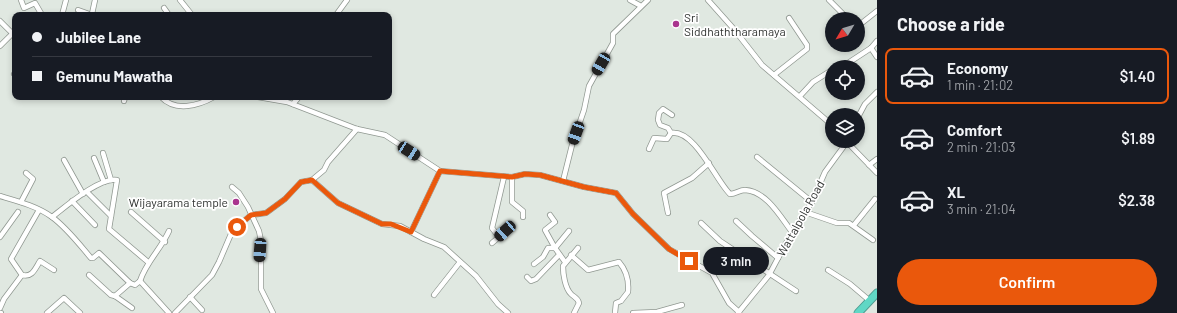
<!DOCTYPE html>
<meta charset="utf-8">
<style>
body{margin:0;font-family:Barlow,sans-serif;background:#242831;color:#f1f3f6;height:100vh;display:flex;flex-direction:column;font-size:15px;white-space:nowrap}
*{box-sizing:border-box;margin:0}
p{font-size:13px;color:#9ea1a6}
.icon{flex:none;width:22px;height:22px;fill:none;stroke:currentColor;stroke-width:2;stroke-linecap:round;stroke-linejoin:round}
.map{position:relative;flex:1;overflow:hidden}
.panel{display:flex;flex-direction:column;background:#171b24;width:300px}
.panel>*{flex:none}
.banner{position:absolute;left:12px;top:12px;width:380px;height:88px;border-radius:8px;box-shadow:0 2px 6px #0003;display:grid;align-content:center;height:88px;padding:0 20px;background:#171b24}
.needle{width:26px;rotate:232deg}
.buttons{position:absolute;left:825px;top:12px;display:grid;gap:8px}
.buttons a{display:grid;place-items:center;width:40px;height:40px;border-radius:50%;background:#171b24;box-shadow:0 2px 6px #0003;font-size:20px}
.end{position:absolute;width:18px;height:18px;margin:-9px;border:5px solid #ea580c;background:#fff;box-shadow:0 0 0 2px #fff}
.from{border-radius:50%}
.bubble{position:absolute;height:28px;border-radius:14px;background:#171b24;box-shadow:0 2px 6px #0003;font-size:13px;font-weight:600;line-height:28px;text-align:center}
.car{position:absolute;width:12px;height:24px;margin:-12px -6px;border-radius:5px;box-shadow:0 0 3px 1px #0007;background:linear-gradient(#222 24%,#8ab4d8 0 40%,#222 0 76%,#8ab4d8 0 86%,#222 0)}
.banner b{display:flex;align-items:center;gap:14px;height:38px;font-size:15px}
.banner b+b{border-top:1px solid #363941}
.banner i{width:10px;height:10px;background:#f1f3f6}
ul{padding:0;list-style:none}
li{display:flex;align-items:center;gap:12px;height:56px;margin:0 8px 6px;padding:0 12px;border:2px solid transparent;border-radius:8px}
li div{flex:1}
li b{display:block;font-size:15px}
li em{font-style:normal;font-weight:600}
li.on{border-color:#ea580c}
li>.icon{width:36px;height:36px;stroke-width:1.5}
h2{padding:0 20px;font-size:18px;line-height:48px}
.cta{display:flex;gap:8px;margin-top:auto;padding:8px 20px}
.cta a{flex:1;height:46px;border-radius:24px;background:#ea580c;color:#fff;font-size:16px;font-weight:600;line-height:46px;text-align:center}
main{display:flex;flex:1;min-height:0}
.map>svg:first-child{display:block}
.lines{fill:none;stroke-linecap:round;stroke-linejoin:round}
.minor-casing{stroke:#909891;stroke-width:6}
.highway-casing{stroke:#4f9d91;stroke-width:9}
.minor{stroke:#fff;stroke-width:4.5}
.highway{stroke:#60d7c5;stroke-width:7}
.route{stroke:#ea580c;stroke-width:5}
.poi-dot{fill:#a9348e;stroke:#fff;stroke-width:1.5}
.labels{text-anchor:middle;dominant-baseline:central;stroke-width:3.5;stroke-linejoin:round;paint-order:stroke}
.poi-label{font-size:12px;fill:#2f3230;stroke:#fff;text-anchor:start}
.street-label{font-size:12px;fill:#2f3230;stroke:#fff}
</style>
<main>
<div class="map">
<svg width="877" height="313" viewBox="0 0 877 313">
<rect width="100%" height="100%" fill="#e0e8e1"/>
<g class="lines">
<defs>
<g id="minor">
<path d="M21,0l3,8 11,-5 7,12"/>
<path d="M180,0l12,15"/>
<path d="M630,0l11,6"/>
<path d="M708,0l25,28 29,37 70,60"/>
<path d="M829,0l19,19"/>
<path d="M164,8l5,7"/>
<path d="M78,10l14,5"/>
<path d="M92,14l3,-14"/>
<path d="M62,15l4,-15"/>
<path d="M336,15l11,-15"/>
<path d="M0,21l15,15"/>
<path d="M858,26l19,-15"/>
<path d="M0,46l12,-12"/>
<path d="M871,48l6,-7"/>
<path d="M842,67l29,-19 6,9"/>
<path d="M14,74l1,-1"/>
<path d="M774,75l33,-26v-4l-18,-27"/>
<path d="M800,96l13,-14 19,-12"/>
<path d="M161,97c14,15 37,9 53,0"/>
<path d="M258,97l29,5 70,27 28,6 55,36 72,6 13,-3 15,1 44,12 32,6 17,21 36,35 43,24 17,30 10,9"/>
<path d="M124,101l1,-4"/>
<path d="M293,104l6,-7"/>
<path d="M858,117l7,-13 12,-12"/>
<path d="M671,133l-3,-5 -8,-3 -2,-5 1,-7 4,-4 9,6"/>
<path d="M846,141l31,32"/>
<path d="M649,149l5,-11 13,1 4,-6c24,-4 45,48 59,61 6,0 9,-4 15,-4 21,1 35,26 47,42"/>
<path d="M103,153l8,27"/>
<path d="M757,157l55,45"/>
<path d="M94,158l10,24"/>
<path d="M64,160l19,34"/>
<path d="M869,165l8,-6"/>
<path d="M512,177v25l11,9v6"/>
<path d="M312,180l12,-10 4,-8 29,-33"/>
<path d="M563,181l9,-36 12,-35 5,-24 24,-43v-9l35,-34"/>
<path d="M232,187l7,6 9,14 11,24 2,10v48l12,24"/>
<path d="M87,192l24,24"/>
<path d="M0,196c17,5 37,10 52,21 15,11 27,27 39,41h2l6,-5 31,30 5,2 5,-4 29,32"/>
<path d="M72,201l23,24"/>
<path d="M21,202l12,-23 -7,-6"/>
<path d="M131,212l34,30"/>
<path d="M805,212l32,11h12l24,17"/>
<path d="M668,213l-4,-20 28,-15 17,-15"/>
<path d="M550,215l5,7 -10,8 10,18"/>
<path d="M52,217c13,-10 49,-41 65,-37l-8,49 39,33"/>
<path d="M736,221l16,15 26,22"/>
<path d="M701,223l19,18 76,50"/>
<path d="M854,225l21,-26"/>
<path d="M411,232l29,-61"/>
<path d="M0,237l18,-25"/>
<path d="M499,237l12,-12"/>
<path d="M492,243l7,-6 -7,-9 12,-51"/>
<path d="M571,255l17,15 31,-8c7,8 10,19 9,30l-7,9 -5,2 -1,10"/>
<path d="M565,262l-10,-14 14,-17"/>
<path d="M534,264l9,-7 5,-9h7"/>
<path d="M828,270l22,14 20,17"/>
<path d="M22,275c10,3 13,-6 18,-14l14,9"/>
<path d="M89,275l22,20 4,1 17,12"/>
<path d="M527,277l4,4 5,-2 23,-24"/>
<path d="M140,281c6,-19 21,-32 29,-50"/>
<path d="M434,295l26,-33"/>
<path d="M115,296l15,-13"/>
<path d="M190,297l12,13"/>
<path d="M0,308l4,-9 18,-24 -11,-16 28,-49"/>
<path d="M0,313h1"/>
<path d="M47,313l17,-15 16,15"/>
<path d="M175,313l37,-38 7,-13 12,-28 6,-7 14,-12 15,-2 19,-14 16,-17 11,-2 26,23 44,21 18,2 24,13 20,8 32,29 22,28 10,9"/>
<path d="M574,313l5,-10c-1,-5 -5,-6 -8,-9 -6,-6 -8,-20 -8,-28l15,-18"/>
<path d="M633,313l24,-1 25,-7"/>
<path d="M738,313l31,-38 23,-43 20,-30 13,-30 22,-30"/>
</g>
<path id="highway" d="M858,313l19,-20"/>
</defs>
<use href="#minor" class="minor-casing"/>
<use href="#highway" class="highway-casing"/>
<use href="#minor" class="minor"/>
<use href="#highway" class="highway"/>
</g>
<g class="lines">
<path class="route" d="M237,227l14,-12 15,-2 19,-14 16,-17 11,-2 26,23 44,21h9l20,8 29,-61 72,6 13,-3 15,1 44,12 32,6 17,21 36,35 20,12"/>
</g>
<g class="poi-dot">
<circle cx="676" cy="24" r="4"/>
<circle cx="236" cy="202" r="4"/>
</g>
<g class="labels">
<g class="poi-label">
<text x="684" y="17">Sri<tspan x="684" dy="14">Siddhaththaramaya</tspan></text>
<text x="228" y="202" text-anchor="end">Wijayarama temple</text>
</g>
<g class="street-label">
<text transform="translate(800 218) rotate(-61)">Wattalpola Road</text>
</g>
</g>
</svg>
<div class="buttons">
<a><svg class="needle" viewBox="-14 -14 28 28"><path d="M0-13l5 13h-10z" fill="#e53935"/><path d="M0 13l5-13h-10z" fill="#9ea1a6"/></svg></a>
<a><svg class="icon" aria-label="locate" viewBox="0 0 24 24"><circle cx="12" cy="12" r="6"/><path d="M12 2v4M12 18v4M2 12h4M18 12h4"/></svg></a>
<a><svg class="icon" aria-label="layers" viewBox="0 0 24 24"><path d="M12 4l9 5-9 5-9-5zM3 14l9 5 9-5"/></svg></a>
</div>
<i class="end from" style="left:237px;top:227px"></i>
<i class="end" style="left:689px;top:261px"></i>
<div class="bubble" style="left:703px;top:247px;width:66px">3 min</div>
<i class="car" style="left:601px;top:64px;rotate:210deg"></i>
<i class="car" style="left:576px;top:133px;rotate:200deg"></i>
<i class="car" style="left:409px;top:151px;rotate:123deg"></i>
<i class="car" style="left:505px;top:231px;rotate:228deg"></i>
<i class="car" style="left:260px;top:250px;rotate:184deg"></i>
<div class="banner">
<b><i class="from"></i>Jubilee Lane</b>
<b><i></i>Gemunu Mawatha</b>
</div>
</div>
<section class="panel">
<h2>Choose a ride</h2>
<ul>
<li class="on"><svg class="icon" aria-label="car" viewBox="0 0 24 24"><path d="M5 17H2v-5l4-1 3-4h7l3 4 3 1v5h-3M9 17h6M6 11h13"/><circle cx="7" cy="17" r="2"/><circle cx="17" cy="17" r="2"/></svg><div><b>Economy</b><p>1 min · 21:02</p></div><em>$1.40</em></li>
<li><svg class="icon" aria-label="car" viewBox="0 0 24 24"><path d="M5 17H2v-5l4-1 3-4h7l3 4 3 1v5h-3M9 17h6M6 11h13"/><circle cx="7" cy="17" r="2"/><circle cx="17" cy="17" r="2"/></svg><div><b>Comfort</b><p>2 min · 21:03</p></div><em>$1.89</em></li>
<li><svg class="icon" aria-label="car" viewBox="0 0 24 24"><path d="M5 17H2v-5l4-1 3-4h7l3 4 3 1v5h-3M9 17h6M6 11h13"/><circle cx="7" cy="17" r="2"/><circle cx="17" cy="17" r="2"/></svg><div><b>XL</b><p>3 min · 21:04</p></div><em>$2.38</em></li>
</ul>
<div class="cta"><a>Confirm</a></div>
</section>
</main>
